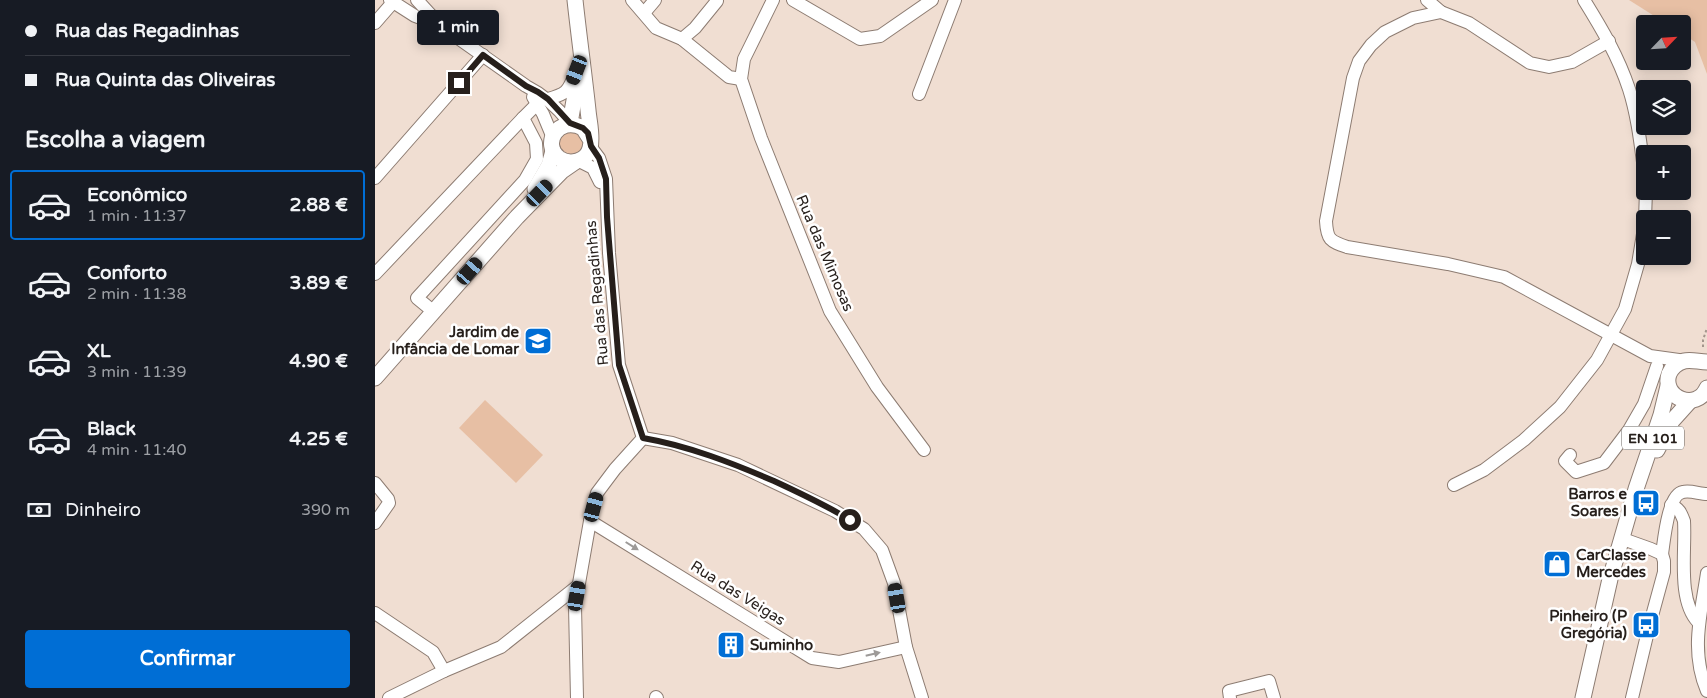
<!DOCTYPE html>
<html lang="pt">
<meta charset="utf-8">
<style>
body{margin:0;font-family:"Varela Round",sans-serif;background:#242831;color:#f1f3f6;height:100vh;display:flex;flex-direction:column;font-size:19px;white-space:nowrap}
*{box-sizing:border-box;margin:0}
p{font-size:16px;color:#9ea1a6}
.icon{flex:none;width:28px;height:28px;fill:none;stroke:currentColor;stroke-width:2;stroke-linecap:round;stroke-linejoin:round}
.map{position:relative;flex:1;overflow:hidden}
.details{display:flex;flex-direction:column;background:#171b24;width:375px}
.details>*{flex:none}
.guide{display:grid;align-content:center;height:110px;padding:0 25px;background:#171b24}
.needle{width:32px;rotate:65deg}
.buttons{position:absolute;left:1261px;top:15px;display:grid;gap:10px}
.buttons a{display:grid;place-items:center;width:55px;height:55px;border-radius:5px;background:#171b24;box-shadow:0 2px 12px #0003;font-size:25px}
.end{position:absolute;width:22px;height:22px;margin:-11px;border:6px solid #261f1b;background:#fff;box-shadow:0 0 0 2px #fff}
.from{border-radius:50%}
.bubble{position:absolute;height:35px;border-radius:5px;background:#171b24;box-shadow:0 2px 12px #0003;font-size:16px;font-weight:800;line-height:35px;text-align:center}
.car{position:absolute;width:15px;height:30px;margin:-15px -8px;border-radius:6px;box-shadow:0 0 4px 1px #0007;background:linear-gradient(#222 24%,#8ab4d8 0 40%,#222 0 76%,#8ab4d8 0 86%,#222 0)}
.guide b{display:flex;align-items:center;gap:18px;height:48px;font-size:19px}
.guide b+b{border-top:1px solid #363941}
.guide i{width:12px;height:12px;background:#f1f3f6}
ul{padding:0;list-style:none}
li{display:flex;align-items:center;gap:15px;height:70px;margin:0 10px 8px;padding:0 15px;border:2px solid transparent;border-radius:5px}
li div{flex:1}
li b{display:block;font-size:19px}
li em{font-style:normal;font-weight:800}
li.on{border-color:#006ed5}
li>.icon{width:45px;height:45px;stroke-width:1.5}
h2{padding:0 25px;font-size:22px;line-height:60px}
.pay{display:flex;align-items:center;gap:12px;height:55px;padding:0 25px;font-size:19px}
.pay p{margin-inline-start:auto}
.action{display:flex;gap:10px;margin-top:auto;padding:10px 25px}
.action a{flex:1;height:58px;border-radius:5px;background:#006ed5;color:#fff;font-size:20px;font-weight:800;line-height:58px;text-align:center}
main{display:flex;flex:1;min-height:0}
.map>svg:first-child{display:block}
.green{fill:#e7bfa4}
.lines{fill:none;stroke-linecap:round;stroke-linejoin:round}
.minor-casing{stroke:#8d7c72;stroke-width:14}
.major-casing{stroke:#8d7c72;stroke-width:17}
.path{stroke:#a3958c;stroke-width:2;stroke-dasharray:2.5 2.5;stroke-linecap:butt}
.minor{stroke:#fff;stroke-width:12}
.major{stroke:#fff;stroke-width:15}
.oneway{fill:#9d9a98}
.route{stroke:#261f1b;stroke-width:6}
.labels{text-anchor:middle;dominant-baseline:central;stroke-width:5;stroke-linejoin:round;paint-order:stroke}
.shield{fill:#fff;stroke:#67625f;stroke-width:1}
.shield-label{font-size:14px;font-weight:bold;fill:#261f1b}
.street-label{font-size:15px;fill:#261f1b;stroke:#fff}
.poi-label{font-size:15px;font-weight:bold;fill:#261f1b;stroke:#fff;text-anchor:end}
</style>
<main>
<section class="details">
<div class="guide">
<b><i class="from"></i>Rua das Regadinhas</b>
<b><i></i>Rua Quinta das Oliveiras</b>
</div>
<h2>Escolha a viagem</h2>
<ul>
<li class="on"><svg class="icon" aria-label="car" viewBox="0 0 24 24"><path d="M5 17H2v-5l4-1 3-4h7l3 4 3 1v5h-3M9 17h6M6 11h13"/><circle cx="7" cy="17" r="2"/><circle cx="17" cy="17" r="2"/></svg><div><b>Econômico</b><p>1 min · 11:37</p></div><em>2.88 €</em></li>
<li><svg class="icon" aria-label="car" viewBox="0 0 24 24"><path d="M5 17H2v-5l4-1 3-4h7l3 4 3 1v5h-3M9 17h6M6 11h13"/><circle cx="7" cy="17" r="2"/><circle cx="17" cy="17" r="2"/></svg><div><b>Conforto</b><p>2 min · 11:38</p></div><em>3.89 €</em></li>
<li><svg class="icon" aria-label="car" viewBox="0 0 24 24"><path d="M5 17H2v-5l4-1 3-4h7l3 4 3 1v5h-3M9 17h6M6 11h13"/><circle cx="7" cy="17" r="2"/><circle cx="17" cy="17" r="2"/></svg><div><b>XL</b><p>3 min · 11:39</p></div><em>4.90 €</em></li>
<li><svg class="icon" aria-label="car" viewBox="0 0 24 24"><path d="M5 17H2v-5l4-1 3-4h7l3 4 3 1v5h-3M9 17h6M6 11h13"/><circle cx="7" cy="17" r="2"/><circle cx="17" cy="17" r="2"/></svg><div><b>Black</b><p>4 min · 11:40</p></div><em>4.25 €</em></li>
</ul>
<div class="pay"><svg class="icon" aria-label="cash" viewBox="0 0 24 24"><path d="M3 7h18v10H3z"/><circle cx="12" cy="12" r="2"/></svg>Dinheiro<p>390 m</p></div>
<div class="action"><a>Confirmar</a></div>
</section>
<div class="map">
<svg width="1332" height="698" viewBox="0 0 1332 698">
<rect width="100%" height="100%" fill="#f0ded2"/>
<g class="green">
<path d="M1254,0h78v74l-12,-32 -12,-8v-10h-16z"/>
<circle cx="196" cy="143" r="12"/>
<path d="M110,400l58,55 -27,28 -57,-55z"/>
</g>
<g class="lines">
<defs>
<g id="minor">
<path d="M15,0l25,16 24,9"/>
<path d="M42,0l24,26 85,60c18,9 32,22 44,37"/>
<path d="M257,0l24,28 26,11 47,38 12,2"/>
<path d="M398,0l-29,59 -3,20 20,59 69,173 47,76 47,63"/>
<path d="M418,0l67,39 20,-3 52,-36"/>
<path d="M1052,0l14,12 28,11 61,40 19,4 23,-5 37,-21"/>
<path d="M1209,0c18,29 34,56 45,89 9,28 12,59 16,88"/>
<path d="M1066,12l-28,6 -28,14 -14,13 -12,16 -6,17 -27,143c1,19 4,20 21,26l101,17 56,13 146,79 36,5"/>
<path d="M269,13l11,-13"/>
<path d="M0,23l20,-23"/>
<path d="M307,39l13,-11 22,-27"/>
<path d="M544,94l36,-94"/>
<path d="M158,97l10,17 10,24"/>
<path d="M173,99c18,-5 20,-7 27,-25"/>
<path d="M215,146l9,12 7,21 3,74 10,112 24,73"/>
<path d="M204,161l14,7 7,14"/>
<path d="M0,178l108,-123"/>
<path d="M1270,219l1,-28"/>
<path d="M0,274l148,-156"/>
<path d="M59,312l-17,-14 108,-118 12,-21 -1,-16 -13,-25 14,-14"/>
<path d="M268,438l29,5 66,22 97,46 29,18 18,21 12,33 12,64 16,51"/>
<path d="M1195,455l-5,6 11,11 28,-9 25,-33 15,-26 13,-38"/>
<path d="M0,483l13,16 1,4 -14,20"/>
<path d="M1079,485l30,-15 40,-30 36,-33 37,-47 28,-51 13,-45 7,-42"/>
<path d="M1296,505c8,3 10,8 13,16 2,29 -7,79 14,101"/>
<path d="M215,521l222,137 27,4 67,-15"/>
<path d="M1248,539l28,10 11,5 2,7v11l-15,55 -17,71"/>
<path d="M1287,554c2,-13 6,-60 21,-62 7,-2 17,2 24,2"/>
<path d="M1332,573c-6,41 -17,78 0,118"/>
<path d="M0,613l58,39 11,19"/>
<path d="M281,697l1,1"/>
<path d="M14,698l55,-27 57,-24 78,-62"/>
<path d="M202,698l-2,-92 15,-85 7,-28 18,-24 28,-31"/>
<path d="M855,698l-1,-7 40,-10 5,17"/>
</g>
<g id="major">
<path d="M200,0c4,37 9,73 13,110 1,12 5,26 2,38 -3,13 -20,18 -31,10 -18,-14 -1,-43 24,-30l7,11"/>
<path d="M195,123l6,-34 1,-16"/>
<path d="M160,189l14,-24 4,-14"/>
<path d="M1332,362c-8,0 -16,-3 -23,-1 -7,2 -12,6 -15,13 -8,24 28,38 38,14"/>
<path d="M0,378l142,-161 45,-46 13,-9"/>
<path d="M1282,450l15,-29 18,-20"/>
<path d="M1208,698l27,-119 26,-90 25,-74 7,-29"/>
</g>
</defs>
<use href="#minor" class="minor-casing"/>
<use href="#major" class="major-casing"/>
<path class="path" d="M1328,347v-7l4,-12"/>
<use href="#minor" class="minor"/>
<use href="#major" class="major"/>
</g>
<defs><path id="oneway-solid" d="M-6-.8H1V-3.2L6.5 0L1 3.2V.8H-6Z" transform="scale(1.25)"/></defs>
<g class="oneway">
<use href="#oneway-solid" transform="translate(257 546) rotate(32)"/>
<use href="#oneway-solid" transform="translate(498 654) rotate(-13)"/>
</g>
<g class="lines">
<path class="route" d="M84,83l24,-28 43,31 12,6 10,7 22,24 13,5 5,5 3,13 8,12 7,21 1,38 12,148 24,73c46,8 89,25 131,43 26,12 52,24 76,39"/>
</g>
<defs>
<symbol id="school-square" viewBox="-11 -11 22 22"><rect x="-9" y="-9" width="18" height="18" rx="4" fill="#006ed5" stroke="#fff"/><path d="M0-5L7-2L0 1L-7-2ZM-4 1L0 2.5L4 1V4Q0 6-4 4Z" fill="#fff"/></symbol>
<symbol id="bus-square" viewBox="-11 -11 22 22"><rect x="-9" y="-9" width="18" height="18" rx="4" fill="#006ed5" stroke="#fff"/><path d="M-5-6H5V4H4V6H2V4H-2V6H-4V4H-5ZM-3.5-4V0h7V-4ZM-3.5 1.2v1.5H-2V1.2ZM2 1.2v1.5H3.5V1.2Z" fill="#fff"/></symbol>
<symbol id="shop-square" viewBox="-11 -11 22 22"><rect x="-9" y="-9" width="18" height="18" rx="4" fill="#006ed5" stroke="#fff"/><path d="M-5-2.5h2.3a2.7 3.5 0 0 1 5.4 0H5L5.5 6h-11ZM-1.5-2.5h3a1.5 2.3 0 0 0-3 0Z" fill="#fff"/></symbol>
<symbol id="building-square" viewBox="-11 -11 22 22"><rect x="-9" y="-9" width="18" height="18" rx="4" fill="#006ed5" stroke="#fff"/><path d="M-4-6H4V6H1V3H-1V6H-4ZM-2.5-4.3h1.7v1.8h-1.7ZM.8-4.3h1.7v1.8H.8ZM-2.5-1h1.7V.8h-1.7ZM.8-1h1.7V.8H.8Z" fill="#fff"/></symbol>
</defs>
<g fill-rule="evenodd">
<use href="#school-square" x="147" y="325" width="32" height="32"/>
<use href="#bus-square" x="1255" y="487" width="32" height="32"/>
<use href="#shop-square" x="1166" y="548" width="32" height="32"/>
<use href="#bus-square" x="1255" y="609" width="32" height="32"/>
<use href="#building-square" x="340" y="629" width="32" height="32"/>
</g>
<g class="labels">
<rect class="shield" x="1247" y="426.5" width="62" height="23" rx="4"/>
<g class="shield-label">
<text x="1278" y="438">EN 101</text>
</g>
<g class="street-label">
<text transform="translate(450 253) rotate(67)">Rua das Mimosas</text>
<text transform="translate(222 293) rotate(-95)">Rua das Regadinhas</text>
<text transform="translate(363 593) rotate(32)">Rua das Veigas</text>
</g>
<g class="poi-label">
<text x="144" y="332">Jardim de<tspan x="144" dy="17">Infância de Lomar</tspan></text>
<text x="1252" y="494">Barros e<tspan x="1252" dy="17">Soares I</tspan></text>
<text x="1201" y="555" text-anchor="start">CarClasse<tspan x="1201" dy="17">Mercedes</tspan></text>
<text x="1252" y="616">Pinheiro (P<tspan x="1252" dy="17">Gregória)</tspan></text>
<text x="375" y="645" text-anchor="start">Suminho</text>
</g>
</g>
</svg>
<div class="buttons">
<a><svg class="needle" viewBox="-14 -14 28 28"><path d="M0-13l5 13h-10z" fill="#e53935"/><path d="M0 13l5-13h-10z" fill="#9ea1a6"/></svg></a>
<a><svg class="icon" aria-label="layers" viewBox="0 0 24 24"><path d="M12 4l9 5-9 5-9-5zM3 14l9 5 9-5"/></svg></a>
<a>+</a>
<a>−</a>
</div>
<i class="end from" style="left:475px;top:520px"></i>
<i class="end" style="left:84px;top:83px"></i>
<div class="bubble" style="left:42px;top:10px;width:82px">1 min</div>
<i class="car" style="left:202px;top:70px;rotate:201deg"></i>
<i class="car" style="left:165px;top:193px;rotate:44deg"></i>
<i class="car" style="left:95px;top:271px;rotate:41deg"></i>
<i class="car" style="left:219px;top:507px;rotate:15deg"></i>
<i class="car" style="left:202px;top:596px;rotate:10deg"></i>
<i class="car" style="left:522px;top:598px;rotate:350deg"></i>
</div>
</main>
